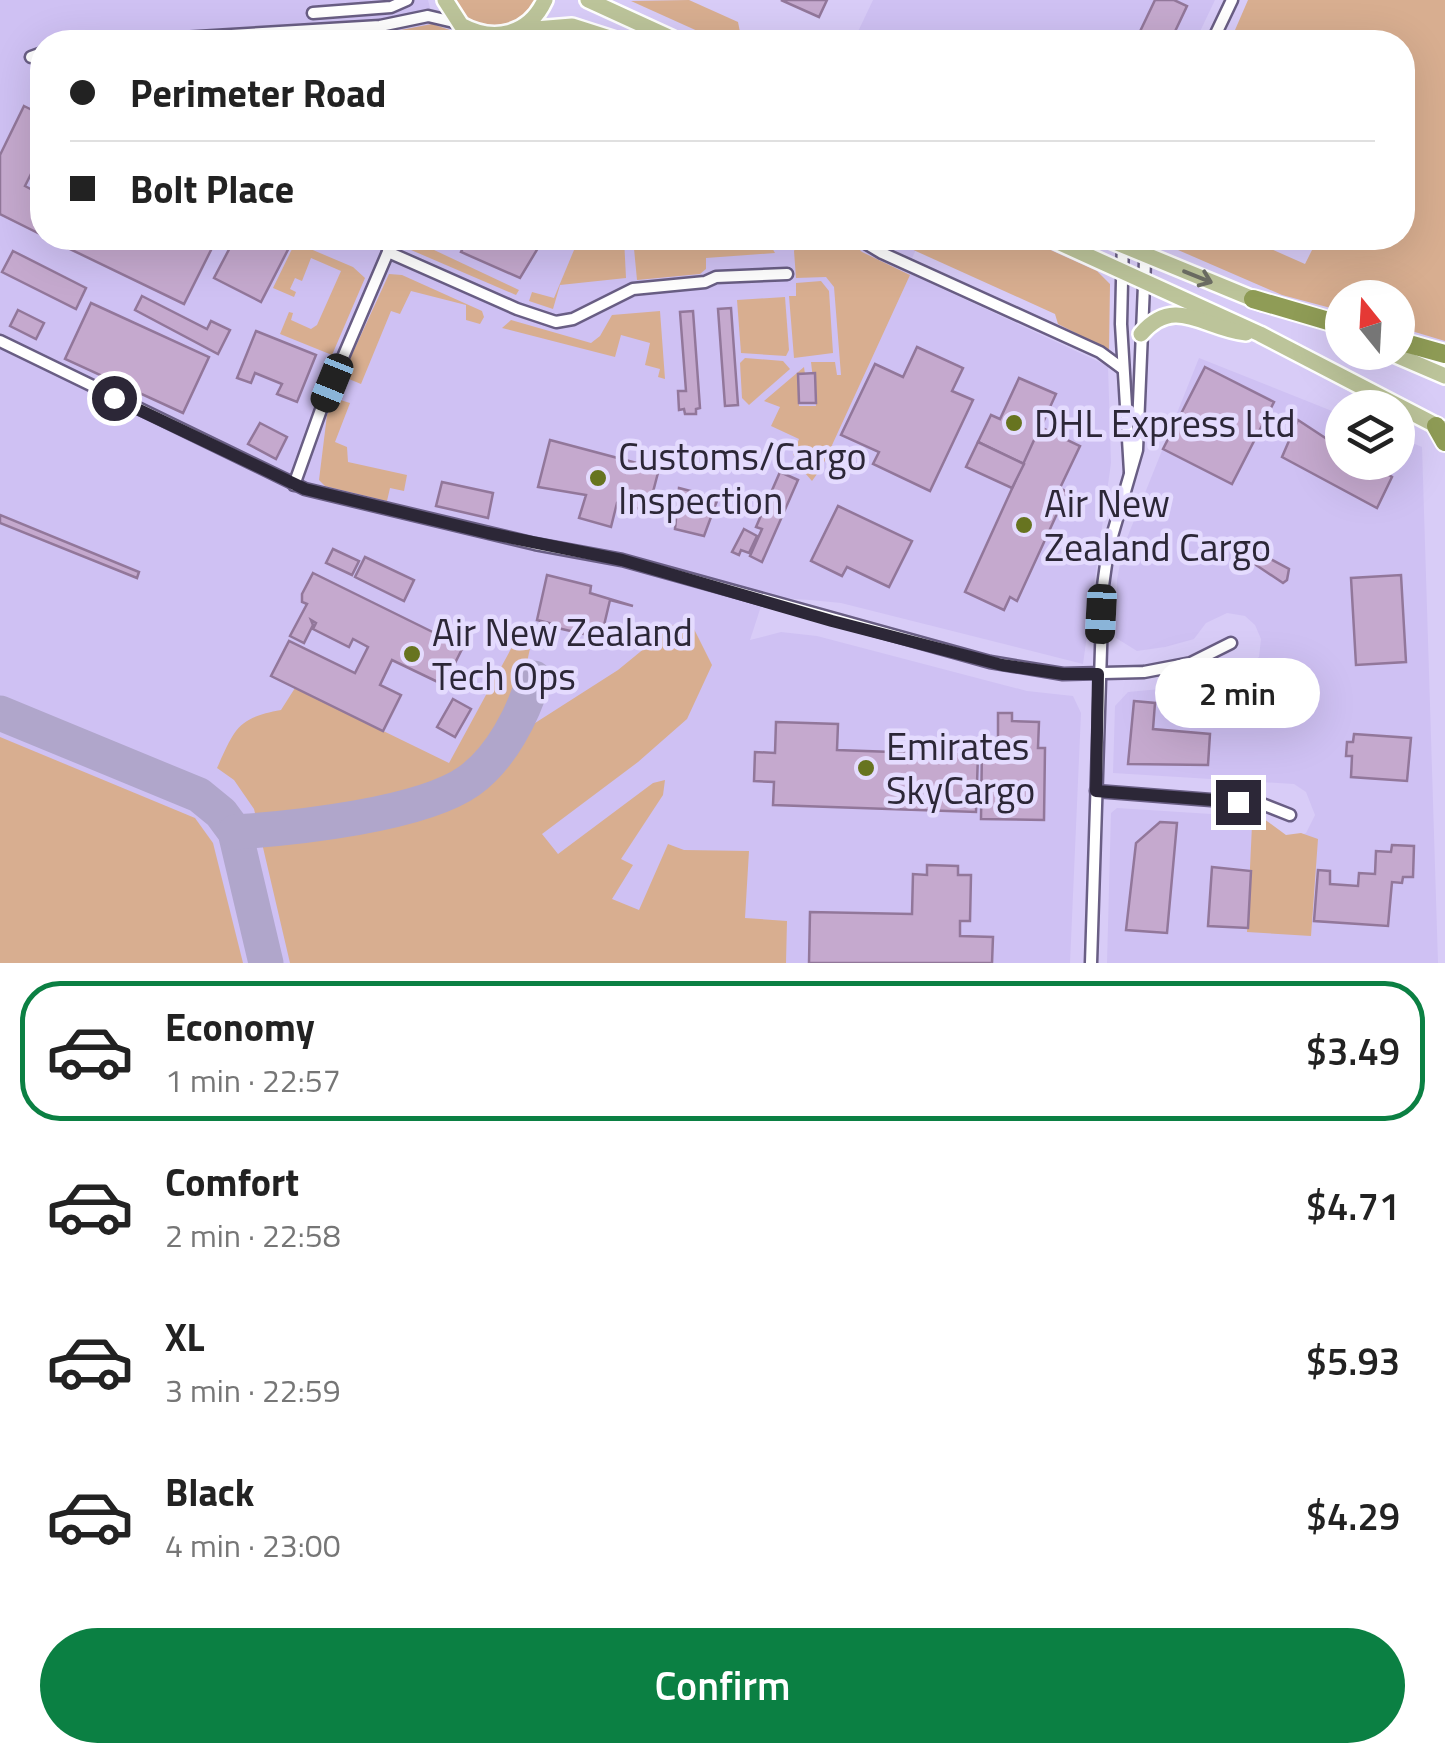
<!DOCTYPE html>
<meta charset="utf-8">
<style>
body{margin:0;font-family:"Titillium Web",sans-serif;background:#f2f2f2;color:#222;height:100vh;display:flex;flex-direction:column;font-size:38px;white-space:nowrap}
*{box-sizing:border-box;margin:0}
p{font-size:32px;color:#767676}
.icon{flex:none;width:55px;height:55px;fill:none;stroke:currentColor;stroke-width:2;stroke-linecap:round;stroke-linejoin:round}
.map{position:relative;height:963px;overflow:hidden}
.sheet{display:flex;flex-direction:column;background:#fff;flex:1}
.sheet>*{flex:none}
.hud{position:absolute;left:30px;top:30px;width:1385px;height:220px;border-radius:40px;box-shadow:0 10px 40px #0002;display:grid;align-content:center;height:220px;padding:0 40px;background:#fff}
.needle{width:65px;rotate:342deg}
.controls{position:absolute;left:1325px;top:280px;display:grid;gap:20px}
.controls a{display:grid;place-items:center;width:90px;height:90px;border-radius:50%;background:#fff;box-shadow:0 10px 40px #0002;font-size:50px}
.end{position:absolute;width:45px;height:45px;margin:-22px;border:12px solid #2c2737;background:#fff;box-shadow:0 0 0 5px #fff}
.from{border-radius:50%}
.bubble{position:absolute;height:70px;border-radius:35px;background:#fff;box-shadow:0 10px 40px #0002;font-size:32px;font-weight:600;line-height:70px;text-align:center}
.car{position:absolute;width:30px;height:60px;margin:-30px -15px;border-radius:12px;box-shadow:0 0 8px 2px #0007;background:linear-gradient(#222 24%,#8ab4d8 0 40%,#222 0 76%,#8ab4d8 0 86%,#222 0)}
.hud b{display:flex;align-items:center;gap:35px;height:95px;font-size:38px}
.hud b+b{border-top:2px solid #e0e0e0}
.hud i{width:25px;height:25px;background:#222}
ul{padding:18px 0 0;list-style:none}
li{display:flex;align-items:center;gap:30px;height:140px;margin:0 20px 15px;padding:0 20px;border:5px solid transparent;border-radius:40px}
li div{flex:1}
li b{display:block;font-size:38px}
li em{font-style:normal;font-weight:600}
li.current{border-color:#0b8043}
li>.icon{width:90px;height:90px;stroke-width:1.5}
.primary-button{display:flex;gap:20px;margin-top:auto;padding:20px 40px}
.primary-button a{flex:1;height:115px;border-radius:60px;background:#0b8043;color:#fff;font-size:40px;font-weight:600;line-height:115px;text-align:center}
.map>svg:first-child{display:block}
.built{fill:#cfc1f3}
.green{fill:#d8ae90}
.lines{fill:none;stroke-linecap:round;stroke-linejoin:round}
.taxiway{stroke:#b0a6cb;stroke-width:35}
.building{fill:#c5a9ce;stroke:#92779a;stroke-width:2.5}
.street-casing{stroke:#695e84;stroke-width:15}
.primary-casing{stroke:#fff;stroke-width:20}
.highway-casing{stroke:#fff;stroke-width:22}
.street{stroke:#fff;stroke-width:10}
.primary{stroke:#bcc49a;stroke-width:15}
.highway{stroke:#8f9c56;stroke-width:18}
.oneway{stroke:#6d6e64}
.route{stroke:#2c2737;stroke-width:12}
.poi-dot{fill:#677420;stroke:#e4dbfe;stroke-width:4}
.labels{text-anchor:middle;dominant-baseline:central;stroke-width:9;stroke-linejoin:round;paint-order:stroke}
.poi-label{font-size:38px;fill:#2c2737;stroke:#e4dbfe;text-anchor:start}
</style>
<div class="map">
<svg width="1445" height="963" viewBox="0 0 1445 963">
<rect width="100%" height="100%" fill="#d8ccf7"/>
<g class="built">
<path d="M0,0h428l8,32 12,10h-406v196h879l-15,34 202,94 3,97 -28,201 -242,-61 -31,-3 -46,-3 -14,43 31,-8 36,4 210,55 46,5 8,17 -11,250h-1070z"/>
<path d="M873,0h342l-20,42h-342z"/>
<path d="M1199,358l143,57v47h56v-25l24,10 16,516h-331l4,-150 6,-5 141,9 20,17 14,5 14,-6 9,-18 -9,-23 -12,-8 -181,-11 2,-67 13,-14 43,-4 47,-14h16l25,-17 2,-18 -6,-14 -10,-9 -18,-3 -21,10 -12,16 -29,8 -28,4 -21,-13 1,-58 6,-32z"/>
</g>
<g class="green">
<path d="M454,0h83c-21,32 -63,38 -83,0z"/>
<path d="M689,0l49,22 4,20h-20l-91,-41z"/>
<path d="M1248,0h197v341l-47,-14v-29h-56v13l-60,-16 -104,-45 -9,-12h77l59,26 13,-26h84v-196h-139l-28,-12z"/>
<path d="M432,24l18,6 10,12h-86l-5,-6z"/>
<path d="M404,238h12l-1,3 104,49 -3,5 -105,-45z"/>
<path d="M579,238h45l2,40 -66,7 -7,24 -24,-8 3,-9 22,6z"/>
<path d="M633,238h122l16,8 4,7 -69,5v11l-6,5 -63,6z"/>
<path d="M800,238h47l15,14 48,23 -88,192 -10,14 -7,-8 3,-11 -15,-7 6,-16 -28,-13 9,-19 -16,-6 40,-34 1,7 -7,1 1,31h17l-5,-44h24l2,13h4l-7,-88 -8,-10 -30,1 -2,-27z"/>
<path d="M869,238h155l73,33 13,13 -1,66 -51,-26 -3,-10 -146,-66 -12,2z"/>
<path d="M301,245l52,22 12,11 -33,77 -52,-21 9,-22 4,1 -2,7 20,9 6,-4 24,-54 -30,-13 -9,23 -7,-3 -5,11 6,3 -2,5 -21,-9 20,-41z"/>
<path d="M389,274l13,1 80,36 2,6 -4,7 -14,-4v-15l-55,-14 -11,23 -9,-3 -30,73 -17,-7v-5z"/>
<path d="M821,281l8,10 4,62 -39,5 -5,-62h7v-13z"/>
<path d="M785,297l4,53 -3,6 -45,-3 -4,-53z"/>
<path d="M660,311l5,68 -7,-2 2,-8 -15,-4 5,-22 -29,-8 -6,22 -113,-29 9,-8 80,23 9,-7 12,-21z"/>
<path d="M745,358l38,3 7,8 -41,36 -7,-7 -2,-35z"/>
<path d="M337,399l13,4 -15,39 12,5 1,15 59,13 -3,16 -14,-3 -3,13 -62,-15 -6,-6 8,-65z"/>
<path d="M691,623l21,42 -25,54 -49,43 -96,72 16,20 95,-71 12,-3 -2,15 -42,64 12,6 -21,34 27,11 29,-66 16,6 65,1 -4,67 42,3 -1,42h-496l-36,-154 -20,-29 -17,-12c18,-39 20,-50 64,-58l14,-22 154,75 63,-116 3,-12 17,4c-10,49 -25,105 -67,136l12,8 12,-7 32,-44 97,-62 55,-45z"/>
<path d="M0,737l195,81 18,25 30,120h-243z"/>
<path d="M1243,815l17,1 26,19 15,-2 17,6 -7,97 -64,-4 5,-107 -9,-1z"/>
</g>
<g class="lines">
<g class="taxiway">
<path d="M0,713l199,82 22,18 14,19 31,131"/>
<path d="M235,832c60,-4 186,-17 234,-51 32,-23 54,-66 65,-103"/>
</g>
</g>
<g class="building">
<path d="M781,0h46l-8,17z"/>
<path d="M1155,0h19l13,6 -17,36h-35z"/>
<path d="M24,106l18,9v37l-17,34 17,9v40l-42,-21v-59z"/>
<path d="M47,238h170l-33,66z"/>
<path d="M235,238h59l-33,64 -47,-24z"/>
<path d="M468,238h76l-24,40 -59,-26z"/>
<path d="M13,251l73,37 -10,21 -74,-37z"/>
<path d="M142,296l65,33 4,-8 19,9 -12,24 -83,-44z"/>
<path d="M91,303l118,54 -26,56 -118,-54z"/>
<path d="M731,308l7,97 -13,1 -7,-97z"/>
<path d="M18,310l26,13 -8,16 -26,-13z"/>
<path d="M693,311l7,97 -4,1v5h-11l-1,-5 -5,1 -1,-19h8l-6,-79z"/>
<path d="M256,331l60,24 -19,47 -20,-8 5,-10 -27,-11 -4,10 -14,-5z"/>
<path d="M917,347l46,21 -11,23 21,9 -43,91 -57,-27 6,-12 -38,-17 34,-71 28,13z"/>
<path d="M1205,367l69,35 -42,82 -69,-35z"/>
<path d="M815,373l1,30h-17l-1,-29z"/>
<path d="M1019,378l37,16 -32,70 -46,-22 13,-27 9,4z"/>
<path d="M1298,420l44,29v13h28l22,15 -15,31 -95,-51z"/>
<path d="M260,423l27,14 -11,22 -28,-15z"/>
<path d="M1040,427l40,19 -20,42 7,4 -50,109 -7,-4 -6,13 -39,-18z"/>
<path d="M550,440l109,29 -11,42 -31,-8 -6,24 -32,-9 7,-23 -48,-8z"/>
<path d="M978,442l46,22 -12,24 -46,-21z"/>
<path d="M780,472l18,8 -36,82 -12,-6 12,-27 -6,-2z"/>
<path d="M442,482l51,11 -5,25 -52,-12z"/>
<path d="M679,488l39,10 -14,38 -29,-7z"/>
<path d="M838,506l74,35 -23,46 -42,-20 -5,9 -31,-15z"/>
<path d="M0,515l139,57 -2,6 -137,-55z"/>
<path d="M744,529l13,7 -8,17 -8,-3 -2,5 -7,-3z"/>
<path d="M333,549l26,12 -7,14 -26,-12z"/>
<path d="M1252,549l37,20 -2,11 -4,3 -33,-22z"/>
<path d="M365,557l49,23 -10,21 -49,-24z"/>
<path d="M313,573l150,74 -19,38 -52,-25 -12,25 21,10 -18,36 -112,-55 18,-35 66,32 13,-26 -15,-8 -4,8 -36,-18 3,-6 -5,-3 2,5 -9,18 -14,-7 17,-32 -5,-2v-8z"/>
<path d="M547,575l44,11 -1,7 43,13 -23,-6 -9,38 -48,-11v-3l-16,-4z"/>
<path d="M1401,575l5,87 -50,3 -5,-87z"/>
<path d="M453,699l18,10 -16,28 -18,-10z"/>
<path d="M1134,701l21,2 -2,26 57,5 -2,31 -80,-1z"/>
<path d="M998,713h14v8l27,1 -1,26h7l-1,72 -63,-1 1,-74h16z"/>
<path d="M776,722l62,2 -1,26 141,5 -2,57 -203,-7 1,-23 -20,-1 1,-29 20,1z"/>
<path d="M1354,734l57,4 -4,43 -56,-4 1,-21h-6l1,-14h6z"/>
<path d="M1160,822l17,1 -10,110 -41,-3 10,-87z"/>
<path d="M1392,845l22,1 -1,31h-10l-1,6 -10,-1 -4,44 -74,-5 4,-51 12,1v13l28,2 1,-13 16,1 1,-23 15,1z"/>
<path d="M927,865l31,1v9h13l-1,46h-10v15l33,1 -1,26h-183l1,-51 102,2 1,-40 14,1z"/>
<path d="M1212,867l39,4 -3,57 -40,-2z"/>
</g>
<g class="lines">
<defs>
<g id="street">
<path d="M313,13l78,-6 16,-7"/>
<path d="M115,42l265,-16 48,-10 30,7"/>
<path d="M1212,42l20,-42"/>
<path d="M31,57l11,-4"/>
<path d="M857,238l25,15 218,99 23,17"/>
<path d="M1123,239l-2,85 9,148"/>
<path d="M388,252l129,57 39,13 17,-3 60,-30 72,-7 11,-5 71,-3"/>
<path d="M0,341l305,148 230,55 87,16 368,102 73,12 81,-2 47,-9 40,-20"/>
<path d="M294,485l29,-81 71,-166"/>
<path d="M1096,791l166,13 28,11"/>
<path d="M1091,963l12,-377 5,-36 29,-100 9,-212"/>
</g>
<g id="primary">
<path d="M445,0l16,25c33,18 68,10 84,-25"/>
<path d="M588,0l92,42"/>
<path d="M523,30l49,-4 50,16"/>
<path d="M1049,238l211,96 185,96"/>
<path d="M1105,238l158,65"/>
<path d="M1141,334c34,-40 64,-5 105,-1"/>
<path d="M1389,352l56,24"/>
</g>
<g id="highway">
<path d="M1253,299l89,26"/>
<path d="M1398,341l47,13"/>
<path d="M1436,426l9,16"/>
</g>
</defs>
<use href="#street" class="street-casing"/>
<use href="#primary" class="primary-casing"/>
<use href="#highway" class="highway-casing"/>
<use href="#street" class="street"/>
<use href="#primary" class="primary"/>
<use href="#highway" class="highway"/>
</g>
<defs><path id="oneway-shaft" d="M-6 0H5M1.5-3L5.5 0L1.5 3" fill="none" stroke-width="1.6" stroke-linecap="round" stroke-linejoin="round" transform="scale(2.5)"/></defs>
<use class="oneway" href="#oneway-shaft" transform="translate(1198 277) rotate(22)"/>
<g class="lines">
<path class="route" d="M114,398l191,91 183,44 134,27 210,61 170,44 61,9h35l-2,117 142,11"/>
</g>
<g class="poi-dot">
<circle cx="1014" cy="423" r="10"/>
<circle cx="598" cy="478" r="10"/>
<circle cx="1024" cy="525" r="10"/>
<circle cx="412" cy="654" r="10"/>
<circle cx="866" cy="768" r="10"/>
</g>
<g class="labels">
<g class="poi-label">
<text x="1034" y="423">DHL Express Ltd</text>
<text x="618" y="456">Customs/Cargo<tspan x="618" dy="44">Inspection</tspan></text>
<text x="1044" y="503">Air New<tspan x="1044" dy="44">Zealand Cargo</tspan></text>
<text x="432" y="632">Air New Zealand<tspan x="432" dy="44">Tech Ops</tspan></text>
<text x="886" y="746">Emirates<tspan x="886" dy="44">SkyCargo</tspan></text>
</g>
</g>
</svg>
<div class="controls">
<a><svg class="needle" viewBox="-14 -14 28 28"><path d="M0-13l5 13h-10z" fill="#e53935"/><path d="M0 13l5-13h-10z" fill="#767676"/></svg></a>
<a><svg class="icon" aria-label="layers" viewBox="0 0 24 24"><path d="M12 4l9 5-9 5-9-5zM3 14l9 5 9-5"/></svg></a>
</div>
<i class="end from" style="left:114px;top:398px"></i>
<i class="end" style="left:1238px;top:802px"></i>
<div class="bubble" style="left:1155px;top:658px;width:165px">2 min</div>
<i class="car" style="left:332px;top:383px;rotate:202deg"></i>
<i class="car" style="left:1101px;top:614px;rotate:183deg"></i>
<div class="hud">
<b><i class="from"></i>Perimeter Road</b>
<b><i></i>Bolt Place</b>
</div>
</div>
<section class="sheet">
<ul>
<li class="current"><svg class="icon" aria-label="car" viewBox="0 0 24 24"><path d="M5 17H2v-5l4-1 3-4h7l3 4 3 1v5h-3M9 17h6M6 11h13"/><circle cx="7" cy="17" r="2"/><circle cx="17" cy="17" r="2"/></svg><div><b>Economy</b><p>1 min · 22:57</p></div><em>$3.49</em></li>
<li><svg class="icon" aria-label="car" viewBox="0 0 24 24"><path d="M5 17H2v-5l4-1 3-4h7l3 4 3 1v5h-3M9 17h6M6 11h13"/><circle cx="7" cy="17" r="2"/><circle cx="17" cy="17" r="2"/></svg><div><b>Comfort</b><p>2 min · 22:58</p></div><em>$4.71</em></li>
<li><svg class="icon" aria-label="car" viewBox="0 0 24 24"><path d="M5 17H2v-5l4-1 3-4h7l3 4 3 1v5h-3M9 17h6M6 11h13"/><circle cx="7" cy="17" r="2"/><circle cx="17" cy="17" r="2"/></svg><div><b>XL</b><p>3 min · 22:59</p></div><em>$5.93</em></li>
<li><svg class="icon" aria-label="car" viewBox="0 0 24 24"><path d="M5 17H2v-5l4-1 3-4h7l3 4 3 1v5h-3M9 17h6M6 11h13"/><circle cx="7" cy="17" r="2"/><circle cx="17" cy="17" r="2"/></svg><div><b>Black</b><p>4 min · 23:00</p></div><em>$4.29</em></li>
</ul>
<div class="primary-button"><a>Confirm</a></div>
</section>
